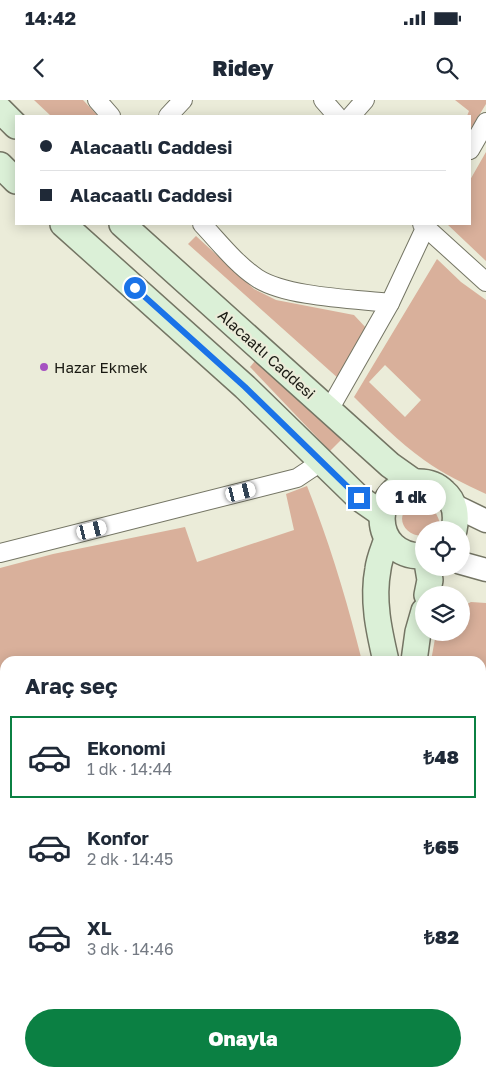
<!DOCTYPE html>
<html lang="tr">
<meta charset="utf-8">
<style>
body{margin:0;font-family:"Golos Text",sans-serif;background:#f6f6f7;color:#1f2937;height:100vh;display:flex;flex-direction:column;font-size:19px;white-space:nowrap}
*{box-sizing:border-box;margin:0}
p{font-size:16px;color:#747a83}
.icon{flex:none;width:28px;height:28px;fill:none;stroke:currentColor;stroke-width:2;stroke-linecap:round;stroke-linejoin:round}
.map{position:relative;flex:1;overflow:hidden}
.sheet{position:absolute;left:0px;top:556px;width:486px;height:421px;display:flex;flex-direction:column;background:#fff;border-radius:15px 15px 0 0;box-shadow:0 2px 12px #0003}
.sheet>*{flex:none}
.top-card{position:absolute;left:15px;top:15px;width:456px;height:110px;border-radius:0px;box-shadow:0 2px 12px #0003;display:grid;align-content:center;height:110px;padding:0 25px;background:#fff}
.buttons{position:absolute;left:415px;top:421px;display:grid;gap:10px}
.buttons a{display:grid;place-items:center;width:55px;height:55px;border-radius:50%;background:#fff;box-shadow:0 2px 12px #0003;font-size:25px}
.end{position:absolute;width:22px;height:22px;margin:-11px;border:6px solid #1a73e8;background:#fff;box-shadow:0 0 0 2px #fff}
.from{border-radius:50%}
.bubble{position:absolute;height:35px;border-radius:18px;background:#fff;box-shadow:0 2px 12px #0003;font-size:16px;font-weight:800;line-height:35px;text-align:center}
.car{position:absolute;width:15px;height:30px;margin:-15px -8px;border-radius:6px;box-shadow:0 0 4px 1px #0007;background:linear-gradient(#fff 24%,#345 0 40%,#fff 0 76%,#345 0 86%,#fff 0)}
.top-card b{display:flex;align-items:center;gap:18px;height:48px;font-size:19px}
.top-card b+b{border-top:1px solid #e0e1e3}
.top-card i{width:12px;height:12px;background:#1f2937}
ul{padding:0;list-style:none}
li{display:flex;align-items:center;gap:15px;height:82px;margin:0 10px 8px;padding:0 15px;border:2px solid transparent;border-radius:0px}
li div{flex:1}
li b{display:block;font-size:19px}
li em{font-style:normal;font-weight:800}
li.current{border-color:#0b8043}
li>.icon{width:45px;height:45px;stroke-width:1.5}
h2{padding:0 25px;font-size:22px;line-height:60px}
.primary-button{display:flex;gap:10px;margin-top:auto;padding:10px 25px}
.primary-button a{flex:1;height:58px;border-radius:30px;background:#0b8043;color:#fff;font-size:20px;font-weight:800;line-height:58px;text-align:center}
.status{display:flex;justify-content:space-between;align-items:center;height:35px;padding:0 25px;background:#fff;direction:ltr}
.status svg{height:14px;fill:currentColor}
header{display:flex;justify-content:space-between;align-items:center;height:65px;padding:0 25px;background:#fff;font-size:22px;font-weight:800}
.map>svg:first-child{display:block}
.green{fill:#d9b09b;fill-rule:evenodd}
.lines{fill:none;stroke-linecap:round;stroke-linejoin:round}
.minor-casing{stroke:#747564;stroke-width:20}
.tertiary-casing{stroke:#747564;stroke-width:25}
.secondary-casing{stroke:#747564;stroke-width:28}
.minor{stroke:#fff;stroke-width:18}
.tertiary{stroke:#fff;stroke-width:22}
.secondary{stroke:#dbf0d7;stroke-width:25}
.route{stroke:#1a73e8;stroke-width:6}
.poi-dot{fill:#a652c1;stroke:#ebecd9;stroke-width:2}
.labels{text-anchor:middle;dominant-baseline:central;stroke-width:4.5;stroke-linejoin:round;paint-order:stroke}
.street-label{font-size:15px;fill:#191912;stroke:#ebecd9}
.poi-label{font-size:15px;fill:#191912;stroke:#ebecd9;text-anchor:start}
</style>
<div class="status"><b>14:42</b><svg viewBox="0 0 49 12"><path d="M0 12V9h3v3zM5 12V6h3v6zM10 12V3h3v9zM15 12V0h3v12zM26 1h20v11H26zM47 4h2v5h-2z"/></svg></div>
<header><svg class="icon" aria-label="back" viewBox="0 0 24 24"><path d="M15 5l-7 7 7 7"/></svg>Ridey<svg class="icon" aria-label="search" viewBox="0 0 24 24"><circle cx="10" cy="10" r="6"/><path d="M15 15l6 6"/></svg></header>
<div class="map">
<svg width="486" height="977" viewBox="0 0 486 977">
<rect width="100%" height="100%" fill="#ebecd9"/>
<g class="green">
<path d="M34,0h49l15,16h-47z"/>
<path d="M455,0h31v4l-16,26v-14h-3l2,-5z"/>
<path d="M486,52v109l-39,-37h23v-44z"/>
<path d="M196,136l58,53 22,11 78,15 14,15 -29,49 -151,-135z"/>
<path d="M437,159l24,23 25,18v194c-21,-10 -43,-20 -62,-34 -25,-18 -48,-41 -70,-63zM385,265l36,35 -16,17 -36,-35z"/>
<path d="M255,261l88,77 -13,13 -80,-84z"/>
<path d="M307,386c23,58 40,115 55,175h-357v411l122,1 -1,4h-126v-509l53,-14 132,-27 12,35 97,-32 -8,-36z"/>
<path d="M419,403c13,2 17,8 21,20l-4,7h-12v6c-24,1 -32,-28 -5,-33z"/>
<path d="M471,502l15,1v273l-5,-14v-201h-50l5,-28 25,-1v-25z"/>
</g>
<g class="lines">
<defs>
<g id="minor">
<path d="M97,0l14,16"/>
<path d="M323,0l14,16"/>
<path d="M168,16l15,-16"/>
<path d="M351,16l14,-16"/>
<path d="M470,50l16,-28"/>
<path d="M202,124c17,18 34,40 55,54 29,19 97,21 133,25"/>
<path d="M422,124l64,58"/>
<path d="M329,310l61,-107 37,-79"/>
<path d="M0,453l297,-75 24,-16"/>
</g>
<g id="tertiary">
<path d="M453,405l33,16"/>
<path d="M461,463l25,7"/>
</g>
<g id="secondary">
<path d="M0,10l16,16"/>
<path d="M0,65l16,16"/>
<path d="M63,124l182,163 114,111 23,16"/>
<path d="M122,124l268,241 24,17"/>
<path d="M424,456c-56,2 -54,-75 -5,-74 10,0 18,3 25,10 11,9 13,24 10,38"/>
<path d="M427,495l3,-15 -2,-12"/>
<path d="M386,561c-7,-30 -14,-61 -8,-92 1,-10 6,-21 9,-30"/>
<path d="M414,561l4,-29 6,-21"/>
<path d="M481,869l5,15"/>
</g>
</defs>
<use href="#minor" class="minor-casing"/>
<use href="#tertiary" class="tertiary-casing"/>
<use href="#secondary" class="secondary-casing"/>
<use href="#minor" class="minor"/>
<use href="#tertiary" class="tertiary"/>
<use href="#secondary" class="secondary"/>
</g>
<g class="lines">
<path class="route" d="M135,188l110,99 114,111"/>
</g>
<circle class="poi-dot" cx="44" cy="267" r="5"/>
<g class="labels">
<g class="street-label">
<text transform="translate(267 254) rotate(42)">Alacaatlı Caddesi</text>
</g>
<g class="poi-label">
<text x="54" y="267">Hazar Ekmek</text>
</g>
</g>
</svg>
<div class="buttons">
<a><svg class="icon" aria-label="locate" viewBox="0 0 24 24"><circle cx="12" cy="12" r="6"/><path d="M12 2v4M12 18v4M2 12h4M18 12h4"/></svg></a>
<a><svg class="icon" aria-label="layers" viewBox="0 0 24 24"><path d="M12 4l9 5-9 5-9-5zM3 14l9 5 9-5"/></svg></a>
</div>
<i class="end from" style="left:135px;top:188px"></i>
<i class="end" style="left:359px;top:398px"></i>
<div class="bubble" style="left:376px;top:380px;width:70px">1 dk</div>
<i class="car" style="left:241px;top:392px;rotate:76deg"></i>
<i class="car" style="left:92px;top:430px;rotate:76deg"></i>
<div class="top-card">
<b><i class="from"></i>Alacaatlı Caddesi</b>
<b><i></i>Alacaatlı Caddesi</b>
</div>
<section class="sheet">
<h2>Araç seç</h2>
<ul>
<li class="current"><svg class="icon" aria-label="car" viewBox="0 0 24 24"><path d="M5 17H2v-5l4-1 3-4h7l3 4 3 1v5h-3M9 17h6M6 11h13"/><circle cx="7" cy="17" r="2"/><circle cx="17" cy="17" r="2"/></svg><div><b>Ekonomi</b><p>1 dk · 14:44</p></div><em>₺48</em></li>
<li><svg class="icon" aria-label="car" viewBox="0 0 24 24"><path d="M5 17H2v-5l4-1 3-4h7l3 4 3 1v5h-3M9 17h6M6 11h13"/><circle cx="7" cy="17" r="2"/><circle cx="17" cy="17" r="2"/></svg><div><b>Konfor</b><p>2 dk · 14:45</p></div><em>₺65</em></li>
<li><svg class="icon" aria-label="car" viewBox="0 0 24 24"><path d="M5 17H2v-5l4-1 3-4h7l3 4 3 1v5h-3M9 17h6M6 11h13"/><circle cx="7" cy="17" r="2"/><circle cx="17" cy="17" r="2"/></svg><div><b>XL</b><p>3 dk · 14:46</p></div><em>₺82</em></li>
</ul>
<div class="primary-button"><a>Onayla</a></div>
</section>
</div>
